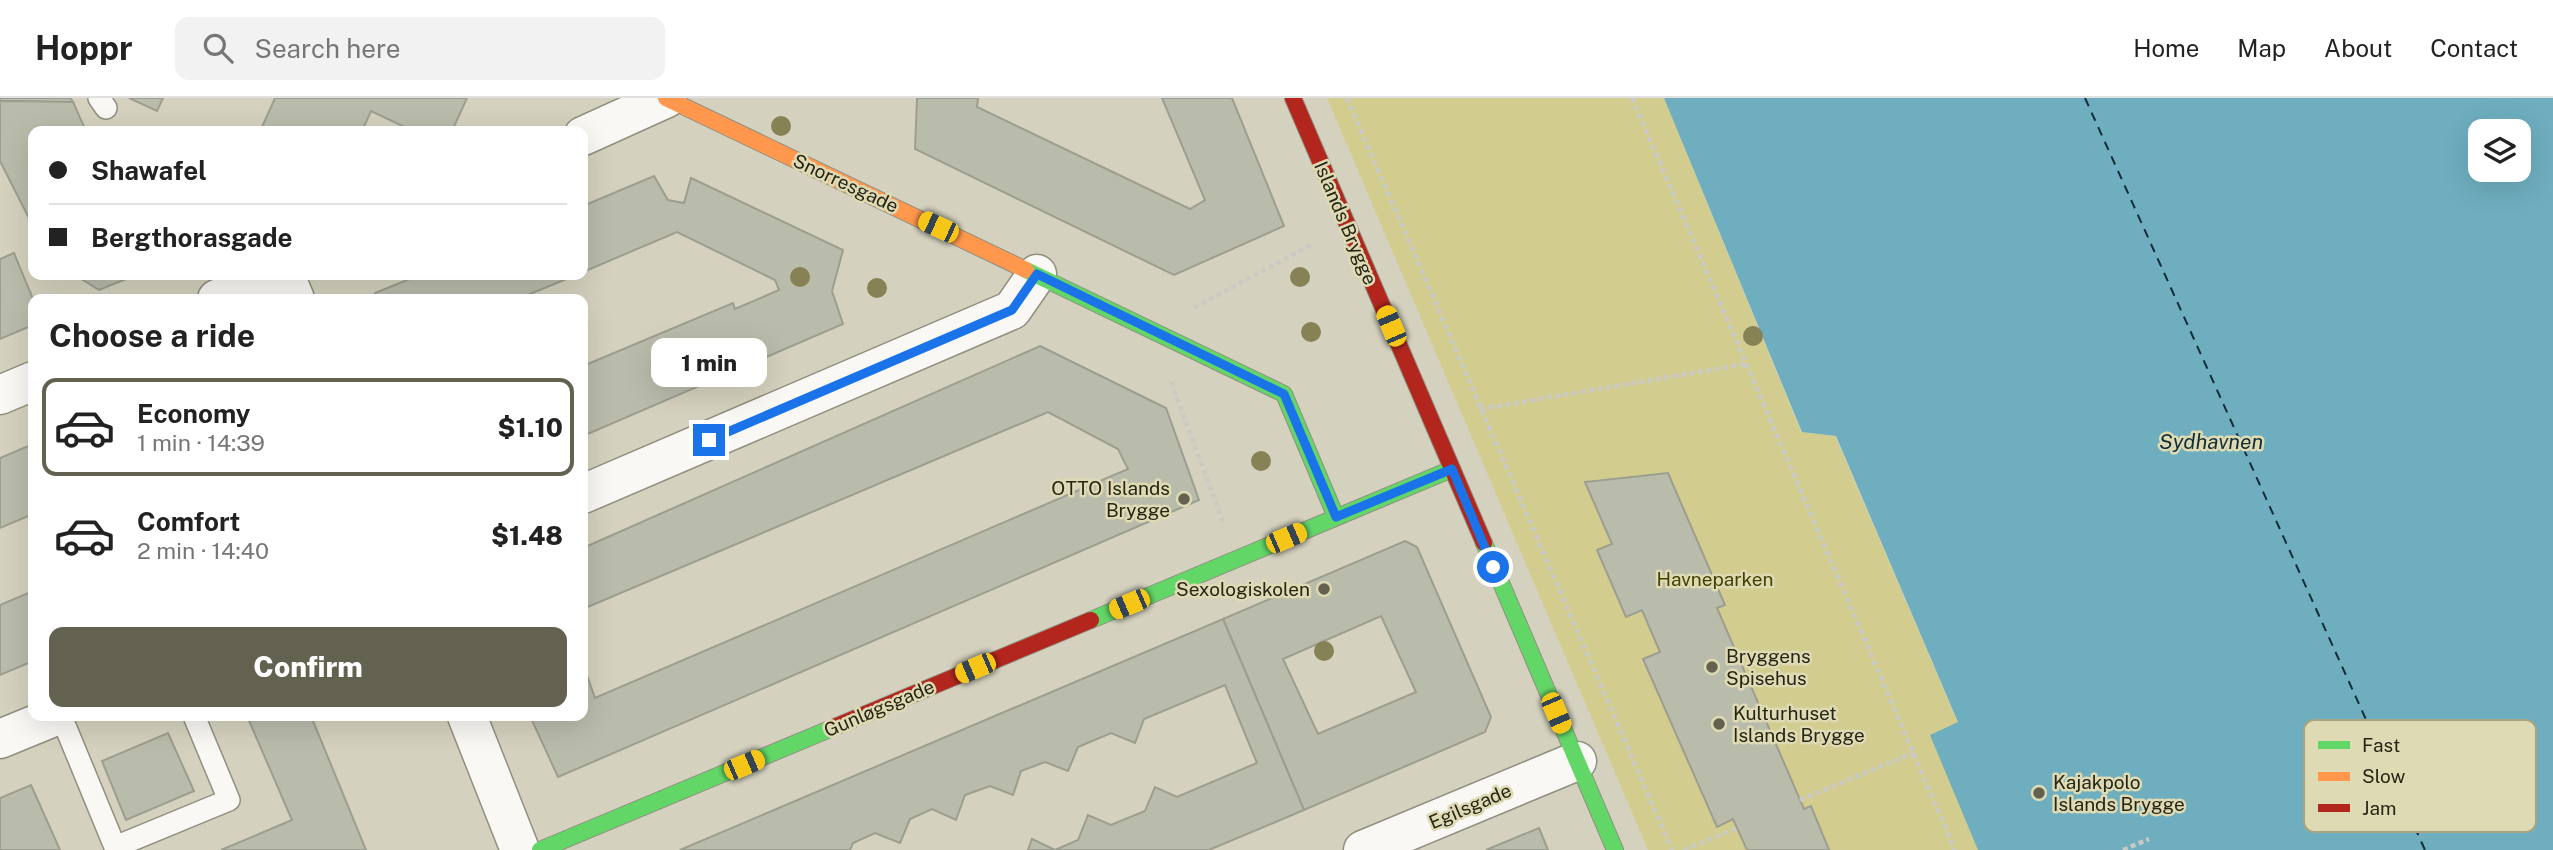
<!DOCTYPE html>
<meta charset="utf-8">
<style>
body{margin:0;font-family:"Public Sans",sans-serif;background:#f2f2f2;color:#222;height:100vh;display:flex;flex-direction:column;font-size:26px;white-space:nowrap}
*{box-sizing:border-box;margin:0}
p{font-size:23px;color:#767676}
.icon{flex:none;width:38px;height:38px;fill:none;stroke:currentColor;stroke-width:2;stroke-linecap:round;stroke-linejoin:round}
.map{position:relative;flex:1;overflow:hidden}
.details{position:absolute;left:28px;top:196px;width:560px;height:427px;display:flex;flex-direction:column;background:#fff;border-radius:14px;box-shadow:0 7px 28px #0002}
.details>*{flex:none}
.banner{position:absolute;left:28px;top:28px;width:560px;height:154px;border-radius:14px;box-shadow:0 7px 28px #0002;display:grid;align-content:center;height:154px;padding:0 21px;background:#fff}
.fabs{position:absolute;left:2468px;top:21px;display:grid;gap:14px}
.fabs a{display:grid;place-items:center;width:63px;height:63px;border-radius:14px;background:#fff;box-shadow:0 7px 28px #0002;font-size:35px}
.end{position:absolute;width:32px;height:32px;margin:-16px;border:9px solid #1a73e8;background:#fff;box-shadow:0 0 0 4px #fff}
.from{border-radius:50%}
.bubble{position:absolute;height:49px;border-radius:14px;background:#fff;box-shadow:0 7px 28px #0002;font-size:23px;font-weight:800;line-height:49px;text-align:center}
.car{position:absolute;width:21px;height:42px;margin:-21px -10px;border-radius:9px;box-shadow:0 0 5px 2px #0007;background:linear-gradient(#f5c518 24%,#345 0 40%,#f5c518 0 76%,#345 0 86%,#f5c518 0)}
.banner b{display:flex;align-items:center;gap:24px;height:66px;font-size:26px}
.banner b+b{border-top:2px solid #e0e0e0}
.banner i{width:18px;height:18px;background:#222}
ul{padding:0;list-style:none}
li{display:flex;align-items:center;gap:21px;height:98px;margin:0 14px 10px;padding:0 7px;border:4px solid transparent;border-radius:14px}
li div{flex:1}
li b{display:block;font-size:26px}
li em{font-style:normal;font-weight:800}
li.selected{border-color:#636251}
li>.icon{width:63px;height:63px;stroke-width:1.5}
h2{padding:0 21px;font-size:32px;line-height:84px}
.action{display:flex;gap:14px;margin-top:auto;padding:14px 21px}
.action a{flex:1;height:80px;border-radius:14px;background:#636251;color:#fff;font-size:28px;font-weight:800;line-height:80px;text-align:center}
header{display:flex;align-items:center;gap:42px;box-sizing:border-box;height:98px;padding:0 35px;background:#fff;border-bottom:2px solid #e0e0e0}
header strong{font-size:33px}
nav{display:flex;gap:38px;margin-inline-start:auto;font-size:24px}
.search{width:490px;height:63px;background:#f2f2f2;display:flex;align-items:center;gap:18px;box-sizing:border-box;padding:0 24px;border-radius:14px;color:#767676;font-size:26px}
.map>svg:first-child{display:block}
.green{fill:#d2cc8f}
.water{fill:#6eaebe;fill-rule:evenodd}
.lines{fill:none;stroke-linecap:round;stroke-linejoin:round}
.ferry{stroke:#112e37;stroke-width:2;stroke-dasharray:9 7;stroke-linecap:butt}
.building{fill:#b9bbab;stroke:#9c9e8f;stroke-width:2;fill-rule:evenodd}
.lane-casing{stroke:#918f7f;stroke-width:24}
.street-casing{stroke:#918f7f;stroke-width:41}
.fast-casing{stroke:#918f7f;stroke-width:18}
.slow-casing{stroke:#918f7f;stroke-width:18}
.jam-casing{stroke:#918f7f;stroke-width:18}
.path{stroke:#cacac3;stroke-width:4.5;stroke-dasharray:5 3.5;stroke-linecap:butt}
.lane{stroke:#f9f8f5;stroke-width:21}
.street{stroke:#f9f8f5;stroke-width:38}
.fast{stroke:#63d668;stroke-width:16}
.slow{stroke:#ff974d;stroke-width:16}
.jam{stroke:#b3261e;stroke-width:16}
.tree{fill:#868256}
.route{stroke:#1a73e8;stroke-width:9}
.poi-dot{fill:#636251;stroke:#dedab4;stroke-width:2.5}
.labels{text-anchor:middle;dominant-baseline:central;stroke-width:5;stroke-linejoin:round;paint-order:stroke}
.street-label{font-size:19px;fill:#262516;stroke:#dedab4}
.poi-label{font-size:19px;fill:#262516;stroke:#dedab4;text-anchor:start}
.park-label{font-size:19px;fill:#474101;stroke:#dedab4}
.water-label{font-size:21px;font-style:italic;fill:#112e37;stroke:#dedab4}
.key{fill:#dedab4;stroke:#a7a485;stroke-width:2}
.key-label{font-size:19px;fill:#262516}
</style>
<header>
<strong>Hoppr</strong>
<div class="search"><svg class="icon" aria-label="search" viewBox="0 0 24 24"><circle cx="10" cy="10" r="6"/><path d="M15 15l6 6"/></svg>Search here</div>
<nav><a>Home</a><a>Map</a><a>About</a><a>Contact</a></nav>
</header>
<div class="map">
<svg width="2553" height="752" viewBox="0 0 2553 752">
<rect width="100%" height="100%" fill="#d4d2be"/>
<path class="green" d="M1327,0h337l137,334 34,4 123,287 -20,9 211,118h-501z"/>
<path class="water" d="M1664,0h889v752h-575l-48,-115 28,-13 -122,-286 -34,-4zM2480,33h38v39h-38z"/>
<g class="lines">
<path class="ferry" d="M2085,0l340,752"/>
</g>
<g class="building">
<path d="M0,0h70l3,4 -73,-1z"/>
<path d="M129,0h34l-6,13z"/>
<path d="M275,0h192l-15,33h-39l-42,-20 -9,20h-90l-10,-4z"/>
<path d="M917,0h61l-1,9 213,102 15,-9 -43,-102h70l52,128 -110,49 -259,-126z"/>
<path d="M0,3l73,1 13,29h-53v95l-33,-65z"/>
<path d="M654,78l14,24 16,3 7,-25 152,72 -11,41 11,33 -260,112v-70l150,-63 2,6 44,-19 -4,-10 -98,-48 -94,40v-66z"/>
<path d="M14,155l19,46v26l-33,14v-80z"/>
<path d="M75,177h61l-37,15z"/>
<path d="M419,177h157l-58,24h-140l-3,-6z"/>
<path d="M1040,248l126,62 33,92 -641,277 -28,-61h53v-52l12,34 533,-229 -10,-20 -70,-37 -465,197v-61z"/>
<path d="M33,346v70l-33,14v-70z"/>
<path d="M1668,375l57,132 -8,3 87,201 7,-3 18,44h-82l-14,-31 -16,8 -74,-168 17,-7 -18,-42 -16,7 -29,-67 15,-6 -27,-62z"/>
<path d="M1405,443l12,6 74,170 -6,15 -181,78 -81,-191zM1381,518l35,76 -98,42 -35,-75z"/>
<path d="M33,493v70l-33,14v-70z"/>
<path d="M1223,521l81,191 -95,40h-181l4,-11 23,11 23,-10 10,-25 23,10 34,-14 10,-24 22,10 80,-34 -32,-78 -81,34 -9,24 -24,-10 -33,14 -10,24 -23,-9 -24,9 -8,24 -23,-9 -25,9 -9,25 -24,-11 -22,10 -10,24 -25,-10 -22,10 -3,7h-170z"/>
<path d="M247,618h64l55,134h-145l71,-30z"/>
<path d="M168,635l26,58 -68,29 -24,-59z"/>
<path d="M31,687l29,65h-60v-52z"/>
<path d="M1539,730l9,22h-62z"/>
</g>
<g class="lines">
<defs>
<g id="lane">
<path d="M99,0l7,10"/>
<path d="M61,618l54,131 114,-47 -35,-84"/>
</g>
<g id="street">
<path d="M583,38l84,-38"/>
<path d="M285,177l10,24"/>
<path d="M217,201l57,-24"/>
<path d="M0,297l33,-14"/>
<path d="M583,396l429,-184 25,-36"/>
<path d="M467,618l53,134"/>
<path d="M0,641l56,-23"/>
<path d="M1363,752l214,-89"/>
</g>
<g id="fast">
<path d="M1026,172l258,124 52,123"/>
<path d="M1484,445l131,307"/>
<path d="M1091,522l361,-151"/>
<path d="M540,752l297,-124"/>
</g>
<path id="slow" d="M666,0l360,172"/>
<g id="jam">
<path d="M1293,0l191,445"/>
<path d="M837,628l254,-106"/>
</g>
</defs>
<use href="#lane" class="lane-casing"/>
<use href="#street" class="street-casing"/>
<use href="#fast" class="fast-casing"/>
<use href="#slow" class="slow-casing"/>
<use href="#jam" class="jam-casing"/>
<g class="path">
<path d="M1347,0l325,752"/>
<path d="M1632,0l323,752"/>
<path d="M1194,210l119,-64"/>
<path d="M1171,284l52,140"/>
<path d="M1480,311l266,-45"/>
<path d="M1800,702l113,-47"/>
<path d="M1684,752l53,-22"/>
<path d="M2123,752l26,-11"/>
</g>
<use href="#lane" class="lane"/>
<use href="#street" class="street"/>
<use href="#fast" class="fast"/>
<use href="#slow" class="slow"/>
<use href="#jam" class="jam"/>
</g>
<g class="tree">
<circle cx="781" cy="28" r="10"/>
<circle cx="800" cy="179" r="10"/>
<circle cx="1300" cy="179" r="10"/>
<circle cx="877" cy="190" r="10"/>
<circle cx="1311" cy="234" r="10"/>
<circle cx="1753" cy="238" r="10"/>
<circle cx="1261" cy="363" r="10"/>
<circle cx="1324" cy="553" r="10"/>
</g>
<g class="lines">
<path class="route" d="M709,342l303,-130 25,-36 247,120 52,123 116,-48 41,98"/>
</g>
<g class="poi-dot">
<circle cx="1184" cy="401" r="7"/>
<circle cx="1324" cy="491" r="7"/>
<circle cx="1712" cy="569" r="7"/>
<circle cx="1719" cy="626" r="7"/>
<circle cx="2039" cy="695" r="7"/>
</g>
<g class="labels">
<g class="street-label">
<text transform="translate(846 85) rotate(25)">Snorresgade</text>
<text transform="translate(1346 125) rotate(67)">Islands Brygge</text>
<text transform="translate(879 610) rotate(-23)">Gunløgsgade</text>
<text transform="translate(1470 708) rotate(-23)">Egilsgade</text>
</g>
<g class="poi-label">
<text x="1170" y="390" text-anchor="end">OTTO Islands<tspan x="1170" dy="22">Brygge</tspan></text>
<text x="1310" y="491" text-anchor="end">Sexologiskolen</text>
<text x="1726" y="558">Bryggens<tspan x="1726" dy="22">Spisehus</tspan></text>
<text x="1733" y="615">Kulturhuset<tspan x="1733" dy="22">Islands Brygge</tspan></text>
<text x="2053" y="684">Kajakpolo<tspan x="2053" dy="22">Islands Brygge</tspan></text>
</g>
<g class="park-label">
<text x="1715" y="481">Havneparken</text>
</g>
<g class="water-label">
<text x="2211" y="343">Sydhavnen</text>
</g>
</g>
<rect x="2304" y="622" width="232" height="112" rx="10" class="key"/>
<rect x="2318" y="643" width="32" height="8" fill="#63d668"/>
<rect x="2318" y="674" width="32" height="9" fill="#ff974d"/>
<rect x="2318" y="706" width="32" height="8" fill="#b3261e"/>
<g class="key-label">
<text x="2362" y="654">Fast</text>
<text x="2362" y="685">Slow</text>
<text x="2362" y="717">Jam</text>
</g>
</svg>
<div class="fabs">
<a><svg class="icon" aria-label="layers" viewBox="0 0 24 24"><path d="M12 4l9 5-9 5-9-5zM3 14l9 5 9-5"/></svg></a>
</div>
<i class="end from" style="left:1493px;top:469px"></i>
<i class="end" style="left:709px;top:342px"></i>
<div class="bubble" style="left:651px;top:240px;width:116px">1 min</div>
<i class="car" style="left:938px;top:129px;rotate:295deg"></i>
<i class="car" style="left:1391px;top:228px;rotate:337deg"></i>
<i class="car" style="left:1286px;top:440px;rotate:67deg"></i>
<i class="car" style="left:1129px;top:506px;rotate:247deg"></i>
<i class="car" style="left:975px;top:570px;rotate:247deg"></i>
<i class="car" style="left:1556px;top:615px;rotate:157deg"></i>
<i class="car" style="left:744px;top:667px;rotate:67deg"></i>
<div class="banner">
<b><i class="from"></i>Shawafel</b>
<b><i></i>Bergthorasgade</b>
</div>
<section class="details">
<h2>Choose a ride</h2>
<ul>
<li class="selected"><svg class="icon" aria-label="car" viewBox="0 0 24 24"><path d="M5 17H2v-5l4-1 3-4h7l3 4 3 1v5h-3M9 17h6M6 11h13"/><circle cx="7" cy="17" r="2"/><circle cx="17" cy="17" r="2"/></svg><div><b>Economy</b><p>1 min · 14:39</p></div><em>$1.10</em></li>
<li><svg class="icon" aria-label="car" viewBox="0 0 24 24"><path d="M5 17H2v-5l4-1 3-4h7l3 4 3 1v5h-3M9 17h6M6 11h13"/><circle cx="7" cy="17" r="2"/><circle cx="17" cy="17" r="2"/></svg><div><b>Comfort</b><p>2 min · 14:40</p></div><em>$1.48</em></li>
</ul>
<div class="action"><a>Confirm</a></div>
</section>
</div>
